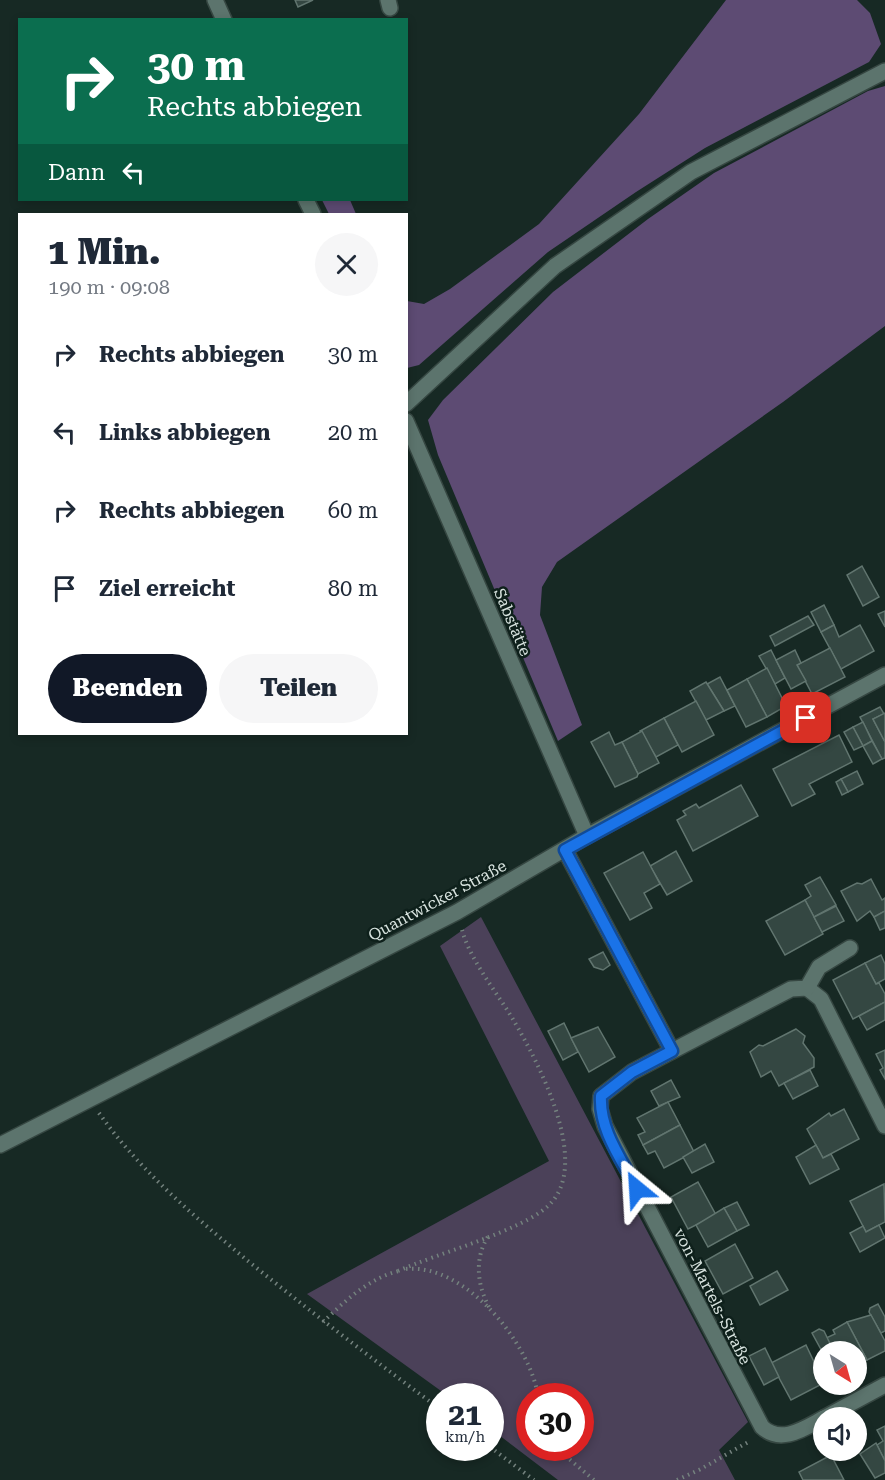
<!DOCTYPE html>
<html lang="de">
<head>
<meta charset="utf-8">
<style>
	:root { --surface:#fff; --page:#f6f6f7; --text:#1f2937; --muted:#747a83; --accent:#111827 }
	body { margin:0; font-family:"Roboto Serif",serif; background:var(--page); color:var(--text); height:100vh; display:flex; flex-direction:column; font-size:22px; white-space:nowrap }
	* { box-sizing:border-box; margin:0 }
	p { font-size:20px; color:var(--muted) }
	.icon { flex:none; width:33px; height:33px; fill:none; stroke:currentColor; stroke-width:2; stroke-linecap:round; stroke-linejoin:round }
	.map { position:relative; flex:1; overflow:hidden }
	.panel { position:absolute; left:18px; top:213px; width:390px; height:522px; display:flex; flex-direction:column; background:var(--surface); border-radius:0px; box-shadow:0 3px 9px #0003 }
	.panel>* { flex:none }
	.top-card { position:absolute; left:18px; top:18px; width:390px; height:183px; border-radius:0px; box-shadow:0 3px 9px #0003; background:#0b6e4f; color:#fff; overflow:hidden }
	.needle { width:39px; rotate:143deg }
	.controls { position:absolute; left:813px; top:1341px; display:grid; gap:12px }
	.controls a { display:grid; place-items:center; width:54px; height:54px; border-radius:50%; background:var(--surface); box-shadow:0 3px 9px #0003; font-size:30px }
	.speed { position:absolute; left:426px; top:1383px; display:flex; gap:12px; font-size:30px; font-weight:700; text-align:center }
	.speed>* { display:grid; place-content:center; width:78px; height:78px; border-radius:50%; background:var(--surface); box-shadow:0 3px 9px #0003; line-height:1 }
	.speed small { font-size:15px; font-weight:400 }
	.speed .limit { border:9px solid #d22; background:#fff; color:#111 }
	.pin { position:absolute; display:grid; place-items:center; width:51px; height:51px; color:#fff; margin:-26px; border-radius:12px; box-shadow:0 3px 9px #0006 }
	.me { position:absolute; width:66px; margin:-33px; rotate:333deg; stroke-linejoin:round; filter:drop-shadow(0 0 4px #0008) }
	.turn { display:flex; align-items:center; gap:21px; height:126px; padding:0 30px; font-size:27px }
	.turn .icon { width:78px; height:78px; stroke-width:2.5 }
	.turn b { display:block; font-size:42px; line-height:51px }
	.then { display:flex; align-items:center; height:57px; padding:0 30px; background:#0003; gap:12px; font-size:22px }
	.round { display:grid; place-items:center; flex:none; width:63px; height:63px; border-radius:32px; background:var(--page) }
	.head { display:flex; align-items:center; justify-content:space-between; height:102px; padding:0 30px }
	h1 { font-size:36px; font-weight:800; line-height:45px }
	.button { display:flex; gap:12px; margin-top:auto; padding:12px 30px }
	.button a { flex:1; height:69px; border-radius:36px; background:var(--accent); color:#fff; font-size:24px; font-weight:800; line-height:69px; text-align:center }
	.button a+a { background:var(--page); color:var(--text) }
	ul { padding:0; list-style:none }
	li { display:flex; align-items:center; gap:18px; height:78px; padding:0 30px }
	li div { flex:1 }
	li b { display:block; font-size:22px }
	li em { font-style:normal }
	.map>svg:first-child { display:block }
	.green { fill:#4b4159; fill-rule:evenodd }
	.forest { fill:#5d4b73 }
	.building { fill:#344742; stroke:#61756f; stroke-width:1.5 }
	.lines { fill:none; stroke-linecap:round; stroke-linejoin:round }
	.minor-casing { stroke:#364742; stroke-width:18 }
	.path { stroke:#74827e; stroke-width:4; stroke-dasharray:1.5 4.5; stroke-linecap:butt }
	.minor { stroke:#5c746d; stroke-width:15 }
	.route-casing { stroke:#114b97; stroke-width:15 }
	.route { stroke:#1a73e8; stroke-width:10 }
	.labels { text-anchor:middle; stroke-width:5; stroke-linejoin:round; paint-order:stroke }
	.street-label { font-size:16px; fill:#d8e3df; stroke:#0e201b }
</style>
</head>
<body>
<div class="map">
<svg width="885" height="1480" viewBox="0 0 885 1480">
	<rect width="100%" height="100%" fill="#172924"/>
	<path class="green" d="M481 917 748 1422 719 1450 735 1480H558L491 1429 490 1396H448L307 1294 549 1161 440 946ZM530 1396H580V1448H530Z"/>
	<g class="forest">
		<path d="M726 0H857L870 13 881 44 869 62 705 148 636 192 548 252 419 365 407 368V301L424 304 450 289 539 224 639 114Z"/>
		<path d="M885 86V326L783 402 557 562 542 587 540 615 582 725 558 741 438 455 428 420 443 400 553 292 648 219 714 173 868 91Z"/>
		<path d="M322 200H350L356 214H329Z"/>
	</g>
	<g class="building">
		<path d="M295 0H313L298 7Z"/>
		<path d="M862 566 879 597 863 606 847 575Z"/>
		<path d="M824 605 834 625 821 632 811 612Z"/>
		<path d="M885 611V627L878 614Z"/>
		<path d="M808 616 814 625 775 646 770 636Z"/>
		<path d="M834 625 839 637 860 625 874 651 841 669 821 632Z"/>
		<path d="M830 648 845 677 812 694 797 665Z"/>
		<path d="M771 650 785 678 775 684 759 656Z"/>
		<path d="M795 650 801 663 797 665 806 681 791 689 776 660Z"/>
		<path d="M767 668 786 706 767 717 747 679Z"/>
		<path d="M720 677 735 706 724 711 707 684Z"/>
		<path d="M747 679 767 717 746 727 727 690Z"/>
		<path d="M706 682 724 711 706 720 690 691Z"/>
		<path d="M696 701 714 735 682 752 664 718Z"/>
		<path d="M880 707 884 714 873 719 885 742V758L882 759 860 717Z"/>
		<path d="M885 713V742L873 719Z"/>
		<path d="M664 718 678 745 656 757 640 731Z"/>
		<path d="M863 722 872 741 863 746 853 727Z"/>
		<path d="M853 727 863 746 854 750 844 732Z"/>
		<path d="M642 731 659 763 638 774 622 742Z"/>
		<path d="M609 732 615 745 622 742 638 774 637 777 615 787 591 742Z"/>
		<path d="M839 735 852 762 809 784 815 794 792 806 773 769Z"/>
		<path d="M872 741 882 759 873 764 863 746Z"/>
		<path d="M857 771 863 784 848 792 841 779Z"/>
		<path d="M841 779 848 792 842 795 836 782Z"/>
		<path d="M741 785 758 816 693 851 677 820 686 815 683 811 696 804 699 808Z"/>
		<path d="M676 851 692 881 667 895 650 866Z"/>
		<path d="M643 852 660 884 644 893 652 908 630 920 604 873Z"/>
		<path d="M820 877 836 905 814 917 805 900 811 896 805 885Z"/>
		<path d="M871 879 882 900 885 898V911L874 917 870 911 857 921 841 891 857 883 862 884Z"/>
		<path d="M805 900 823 934 785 955 766 921Z"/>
		<path d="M836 906 844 921 822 932 814 917Z"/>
		<path d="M885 911V928L880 930 874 917Z"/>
		<path d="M603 952 610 965 603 970 594 967 589 959Z"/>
		<path d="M881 955 885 964V979L876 984 865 963Z"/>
		<path d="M865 963 876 984 879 983 885 994V1002L853 1019 833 980Z"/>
		<path d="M885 1002V1020L867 1030 859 1016Z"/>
		<path d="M564 1023 578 1052 563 1060 548 1031Z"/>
		<path d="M598 1027 615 1057 589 1072 571 1038Z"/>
		<path d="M796 1029 805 1036 803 1043 814 1058V1067L779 1086 771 1071 761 1077 750 1052 759 1045 763 1046Z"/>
		<path d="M885 1050V1079L880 1070 883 1068 876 1054Z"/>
		<path d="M810 1070 818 1086 793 1099 784 1083Z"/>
		<path d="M671 1080 680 1097 659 1106 651 1091Z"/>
		<path d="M668 1102 680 1125 643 1145 638 1135 645 1132 637 1118Z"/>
		<path d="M844 1109 859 1139 823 1158 807 1129 829 1113 831 1116Z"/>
		<path d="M680 1125 694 1152 664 1168 655 1151 648 1154 643 1145Z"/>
		<path d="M705 1144 714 1162 692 1173 683 1157Z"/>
		<path d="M816 1145 823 1158 831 1154 839 1169 810 1184 796 1157Z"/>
		<path d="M698 1182 716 1215 688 1229 671 1197Z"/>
		<path d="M884 1184 885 1222 866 1232 850 1201Z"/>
		<path d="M737 1202 749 1225 737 1231 724 1208Z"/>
		<path d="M724 1208 737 1231 708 1247 696 1225Z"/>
		<path d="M879 1225 885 1238 860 1252 850 1233 863 1226 866 1232Z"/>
		<path d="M735 1244 753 1278 723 1294 705 1261Z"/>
		<path d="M777 1271 788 1290 760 1305 750 1286Z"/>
		<path d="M878 1304 885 1317V1331L881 1333 869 1312 870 1308Z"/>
		<path d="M871 1315 885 1341V1351L867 1360 847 1322Z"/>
		<path d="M847 1322 867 1360 856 1366V1352H834L826 1338 835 1334 833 1330Z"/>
		<path d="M819 1329 824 1331 834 1352H824V1355L812 1333Z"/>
		<path d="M806 1345 824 1383 791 1400 771 1363Z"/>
		<path d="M765 1348 779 1377 764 1385 749 1356Z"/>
		<path d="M885 1426V1461L877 1445 883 1441 877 1430Z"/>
		<path d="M876 1443 885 1461V1473L875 1478 860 1454Z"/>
		<path d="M831 1455 844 1480H803L799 1472Z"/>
	</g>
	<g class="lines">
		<defs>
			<g id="minor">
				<path d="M215 0 224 20"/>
				<path d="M388 0 390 8"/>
				<path d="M306 200 313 214"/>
				<path d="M406 404 555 266 691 172 885 71"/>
				<path d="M406 421 587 836"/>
				<path d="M565 850 672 1051"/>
				<path d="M807 988 821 999 885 1126"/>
				<path d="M0 1145 457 912 587 836 885 675"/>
				<path d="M824 1418C805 1428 781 1445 762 1427L605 1126 600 1109 601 1096 632 1072 791 989 807 988 819 967 850 948"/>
				<path d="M824 1418 885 1385"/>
			</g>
		</defs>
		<use href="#minor" class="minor-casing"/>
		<g class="path">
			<path d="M99 1113C140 1171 194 1216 248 1261 311 1312 375 1361 440 1409"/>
			<path d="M406 1269C465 1263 530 1343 538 1396"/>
			<path d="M398 1271C436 1254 521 1231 548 1206 593 1165 538 1062 514 1021 497 992 471 962 462 930"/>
			<path d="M489 1307C477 1285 474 1257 489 1235"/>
			<path d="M323 1322C345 1301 369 1278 399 1271"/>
			<path d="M490 1447 534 1480"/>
			<path d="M556 1448 594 1480"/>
			<path d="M677 1480 699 1470 750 1441"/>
		</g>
		<use href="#minor" class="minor"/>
	</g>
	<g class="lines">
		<defs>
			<path id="route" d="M637 1189C622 1160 599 1130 601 1096L632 1072 672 1051 565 850 806 718"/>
		</defs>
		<use href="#route" class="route-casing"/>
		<use href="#route" class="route"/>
	</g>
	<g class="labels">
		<g class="street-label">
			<text transform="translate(513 622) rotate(67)" y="6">Sabstätte</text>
			<text transform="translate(437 900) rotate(-28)" y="6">Quantwicker Straße</text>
			<text transform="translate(713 1296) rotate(63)" y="6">von-Martels-Straße</text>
		</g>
	</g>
</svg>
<div class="controls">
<a><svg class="needle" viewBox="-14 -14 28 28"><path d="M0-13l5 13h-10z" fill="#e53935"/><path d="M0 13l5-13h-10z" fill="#747a83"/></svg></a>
<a><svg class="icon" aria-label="sound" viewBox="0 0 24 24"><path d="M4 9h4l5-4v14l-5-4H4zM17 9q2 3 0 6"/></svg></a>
</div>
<div class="speed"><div>21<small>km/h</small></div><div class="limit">30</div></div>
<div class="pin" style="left:806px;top:718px;background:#d93025"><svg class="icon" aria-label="arrive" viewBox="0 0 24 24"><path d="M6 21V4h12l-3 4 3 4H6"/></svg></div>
<svg class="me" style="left:637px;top:1189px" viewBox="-20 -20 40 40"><path d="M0-17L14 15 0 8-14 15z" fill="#1a73e8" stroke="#fff" stroke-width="4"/></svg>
<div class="top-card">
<div class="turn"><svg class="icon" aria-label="right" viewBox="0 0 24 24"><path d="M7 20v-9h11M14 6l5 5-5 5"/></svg><div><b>30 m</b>Rechts abbiegen</div></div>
<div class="then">Dann<svg class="icon" aria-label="left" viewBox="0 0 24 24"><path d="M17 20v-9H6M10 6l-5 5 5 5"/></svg></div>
</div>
<section class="panel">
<div class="head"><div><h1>1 Min.</h1><p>190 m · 09:08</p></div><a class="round"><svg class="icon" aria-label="close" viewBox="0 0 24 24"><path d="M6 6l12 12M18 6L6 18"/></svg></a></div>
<ul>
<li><svg class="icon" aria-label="right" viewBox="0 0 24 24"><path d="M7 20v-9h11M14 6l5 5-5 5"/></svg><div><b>Rechts abbiegen</b></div><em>30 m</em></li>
<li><svg class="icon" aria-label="left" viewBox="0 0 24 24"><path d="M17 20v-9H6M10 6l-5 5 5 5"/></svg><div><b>Links abbiegen</b></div><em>20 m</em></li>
<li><svg class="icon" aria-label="right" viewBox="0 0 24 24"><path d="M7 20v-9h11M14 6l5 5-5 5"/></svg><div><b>Rechts abbiegen</b></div><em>60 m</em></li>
<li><svg class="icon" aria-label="arrive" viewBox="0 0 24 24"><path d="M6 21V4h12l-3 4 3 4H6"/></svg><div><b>Ziel erreicht</b></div><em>80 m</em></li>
</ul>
<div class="button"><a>Beenden</a><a>Teilen</a></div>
</section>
</div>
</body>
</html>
